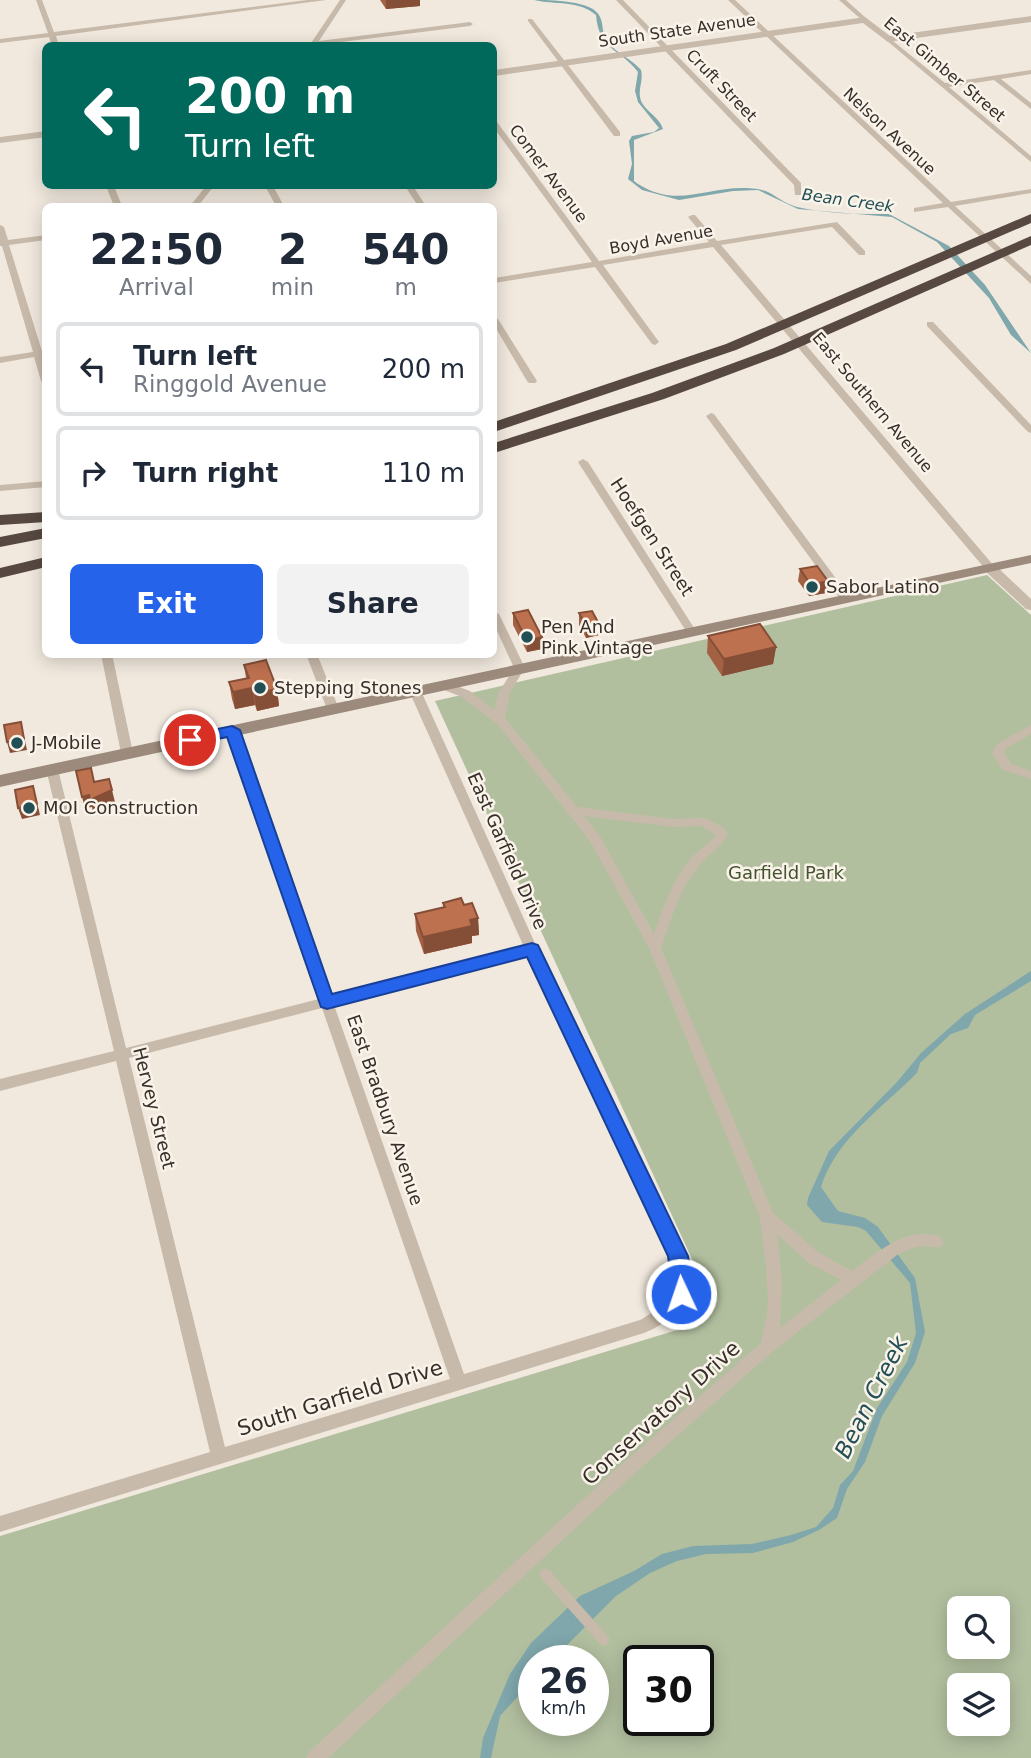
<!DOCTYPE html>
<html lang="en">
<head>
<meta charset="utf-8">
<style>
	:root { --surface:#fff; --page:#f2f2f3; --text:#1f2937; --muted:#747a83; --line:#e0e1e3; --accent:#2563eb }
	body { margin:0; font-family:"DejaVu Sans",sans-serif; background:var(--page); color:var(--text); height:100vh; display:flex; flex-direction:column; font-size:26px; white-space:nowrap }
	* { box-sizing:border-box; margin:0 }
	p { font-size:23px; color:var(--muted) }
	.icon { flex:none; width:38px; height:38px; fill:none; stroke:currentColor; stroke-width:2; stroke-linecap:round; stroke-linejoin:round }
	.map { position:relative; flex:1; overflow:hidden }
	.panel { position:absolute; left:42px; top:203px; width:455px; height:455px; display:flex; flex-direction:column; background:var(--surface); border-radius:10px; box-shadow:0 4px 18px #0003 }
	.panel>* { flex:none }
	.hud { position:absolute; left:42px; top:42px; width:455px; height:147px; border-radius:10px; box-shadow:0 4px 18px #0003; background:#00695c; color:#fff; overflow:hidden }
	.tools { position:absolute; left:947px; top:1596px; display:grid; gap:14px }
	.tools a { display:grid; place-items:center; width:63px; height:63px; border-radius:10px; background:var(--surface); box-shadow:0 4px 18px #0003; font-size:35px }
	.speed { position:absolute; left:518px; top:1645px; display:flex; gap:14px; font-size:35px; font-weight:700; text-align:center }
	.speed>* { display:grid; place-content:center; width:91px; height:91px; border-radius:50%; background:var(--surface); box-shadow:0 4px 18px #0003; line-height:1 }
	.speed small { font-size:18px; font-weight:400 }
	.speed .limit { border:4px solid #111; border-radius:10px; background:#fff; color:#111 }
	.pin { position:absolute; display:grid; place-items:center; width:60px; height:60px; color:#fff; margin:-30px; border:4px solid #fff; border-radius:50%; box-shadow:0 2px 7px #0007 }
	.me { position:absolute; width:77px; margin:-38px; rotate:357deg; stroke-linejoin:round; filter:drop-shadow(0 0 5px #0008) }
	.turn { display:flex; align-items:center; gap:24px; height:147px; padding:0 28px; font-size:32px }
	.turn .icon { width:91px; height:91px; stroke-width:2.5 }
	.turn b { display:block; font-size:49px; line-height:60px }
	.eta { display:flex; justify-content:space-evenly; align-items:center; height:119px; text-align:center }
	.eta b { font-size:42px; font-weight:700; line-height:49px }
	.primary-button { display:flex; gap:14px; margin-top:auto; padding:14px 28px }
	.primary-button a { flex:1; height:80px; border-radius:10px; background:var(--accent); color:#fff; font-size:28px; font-weight:700; line-height:80px; text-align:center }
	.primary-button a+a { background:var(--page); color:var(--text) }
	ul { padding:0; list-style:none }
	li { display:flex; align-items:center; gap:21px; height:94px; margin:0 14px 10px; padding:0 14px; border:4px solid var(--line); border-radius:10px }
	li div { flex:1 }
	li b { display:block; font-size:26px }
	li em { font-style:normal }
	.map>svg:first-child { display:block }
	.green { fill:#b2bf9f; fill-rule:evenodd }
	.water { fill:#7fa7ac }
	.lines { fill:none; stroke-linecap:round; stroke-linejoin:round }
	.pedestrian { stroke:#c8baaa; stroke-width:11 }
	.minor { fill:#c8baaa; fill-rule:evenodd }
	.tertiary { fill:#c8baaa; fill-rule:evenodd }
	.secondary { fill:#9c8a7c; fill-rule:evenodd }
	.motorway { fill:#574941; fill-rule:evenodd }
	.wall { fill:#a36144 }
	.shaded-wall { fill:#854f37 }
	.building { fill:#be714f; stroke:#854f37; stroke-width:2 }
	.route { fill:#2563eb; stroke:#184099; stroke-width:2 }
	.poi-dot { fill:#214f55; stroke:#f9f3ea; stroke-width:2.5 }
	.labels { text-anchor:middle; stroke-width:5; stroke-linejoin:round; paint-order:stroke }
	.far-street-label { font-size:16px; fill:#362e29; stroke:#f9f3ea }
	.far-water-label { font-size:16px; font-style:italic; fill:#214f55; stroke:#f9f3ea }
	.street-label { font-size:18px; fill:#362e29; stroke:#f9f3ea }
	.poi-label { font-size:18px; fill:#362e29; stroke:#f9f3ea; text-anchor:start }
	.park-label { font-size:18px; fill:#43532f; stroke:#f9f3ea }
	.near-street-label { font-size:21px; fill:#362e29; stroke:#f9f3ea }
	.near-water-label { font-size:23px; font-style:italic; fill:#214f55; stroke:#f9f3ea }
</style>
</head>
<body>
<div class="map">
<svg width="1031" height="1758" viewBox="0 0 1031 1758">
	<rect width="100%" height="100%" fill="#f1e9de"/>
	<path class="green" d="M987 575 1031 615V1758H0V1536L677 1330 698 1301V1272L435 701ZM959 1608H998V1647H959ZM534 1661H593V1720H534ZM639 1661H698V1720H639ZM959 1685H998V1724H959Z"/>
	<g class="water">
		<path d="M534 0C549 0 594 0 600 17 604 25 601 33 608 42 617 54 632 59 641 70 644 82 636 91 642 103 648 113 659 117 663 129L634 140V181L638 184C677 208 702 188 743 188 775 188 773 200 797 207 826 214 860 214 889 214L949 246 985 285 1031 353 1011 335 989 298 937 242 892 217 798 209 758 190 733 191 679 200 642 190 628 179 632 164 629 141 632 136 654 132 659 128 638 102 635 91 638 72C620 48 599 51 596 15 579 0 555 5 534 0Z"/>
		<path d="M1031 971V981L975 1015 968 1028 951 1034 920 1063 917 1073C882 1108 836 1139 821 1187L838 1211 865 1218 878 1227 915 1278 925 1332 915 1363 882 1416 865 1462 847 1489 837 1518 819 1530 793 1542 753 1553 706 1554 677 1561 650 1573 616 1596 551 1661H534V1679L500 1716 491 1758H480L483 1738 510 1674 531 1643 580 1596 634 1571 662 1554 693 1546 752 1544 791 1535 816 1527 833 1508 840 1485 853 1471 877 1408 907 1362 916 1333 910 1283 866 1231 858 1227 822 1222 807 1205 808 1198 829 1151 897 1082 921 1053 965 1014Z"/>
	</g>
	<g class="lines">
		<path class="pedestrian" d="M545 1574 604 1640"/>
		<g class="minor">
			<path d="M36 0H42L54 32 307 0H326L56 36 59 46H52L49 37 0 43V39L48 33Z"/>
			<path d="M340 0H346L319 41 470 22 473 24 470 26 309 46Z"/>
			<path d="M616 0H623L801 183V195H795L794 185Z"/>
			<path d="M728 0H735L951 202 1031 189V193L955 206 1031 276V284L948 207 914 212V208L943 203Z"/>
			<path d="M839 0H846L867 19V21H863Z"/>
			<path d="M528 19H532L620 132V136H614L528 21Z"/>
			<path d="M888 37 945 83 1031 70V74L1001 79 1031 103V109L994 80 949 87 1031 156V162L886 40V38Z"/>
			<path d="M494 122H497L599 261 709 242 688 217 692 215H695L717 241 837 222 865 251V255H859L832 227 721 245 994 566V570H986L713 247 603 265 659 342 655 345 652 344 595 267 494 283V278L592 262 494 128Z"/>
			<path d="M106 186H114L122 206H114Z"/>
			<path d="M206 186H214L198 206H190Z"/>
			<path d="M265 186H273L284 206H276Z"/>
			<path d="M405 186H413L426 206H418Z"/>
			<path d="M0 225 4 227 8 240 46 235V240L9 245 46 364V384L41 381 34 357 0 363V357L33 352 2 246H0Z"/>
			<path d="M494 316 498 319 537 381 535 383H529L527 381 494 325Z"/>
			<path d="M927 322H933L1031 425V433L1028 432 927 326Z"/>
			<path d="M711 413 714 414 849 596V600H841L706 416Z"/>
			<path d="M583 459 588 462 696 631 695 633 691 634 686 631 578 462Z"/>
			<path d="M46 481V487L0 491V485Z"/>
			<path d="M494 611 499 614 525 668 510 692 505 718 577 807 674 819 704 818 723 827 728 835C720 848 707 855 698 867 679 890 671 920 661 948L773 1213 819 1253 852 1271C878 1252 907 1225 941 1237L943 1242 941 1247C934 1248 929 1246 922 1246 913 1247 905 1251 897 1255L772 1352 625 1482 328 1758H306L309 1752 613 1472 761 1343 767 1315 768 1299 766 1266 760 1217 649 948 590 841 498 725 462 697 439 688 438 685 443 681 470 691 494 710 499 692 514 668 494 624ZM584 816 674 827 702 826 716 835C709 844 699 850 691 858 673 879 663 908 654 934L599 835ZM777 1234 809 1263 841 1280 780 1328 782 1282Z"/>
			<path d="M101 654H112L133 753 127 757 121 753Z"/>
			<path d="M306 654H317L339 709 337 712H329L327 709Z"/>
			<path d="M415 687 421 691 538 950 685 1256C694 1293 680 1319 644 1333L0 1532V1516L210 1452 116 1061 0 1091V1079L114 1051 46 769 52 765 58 769 126 1048 319 999 226 730 232 726 238 730 331 996 524 947 409 691ZM528 956 671 1256C678 1289 670 1304 640 1320L464 1374 334 1005ZM322 1008 450 1379 225 1447 129 1058Z"/>
			<path d="M1031 725V734L1005 749 1004 753 1011 764 1031 771V779L1003 770 992 753 997 744Z"/>
		</g>
		<g class="tertiary">
			<path d="M1031 16V22L888 42 863 23 494 76V70L865 17 890 36Z"/>
			<path d="M46 131V137L0 143V137Z"/>
			<path d="M990 564 995 565 1031 599V610L1026 609 985 571 983 568Z"/>
		</g>
		<path class="secondary" d="M1031 555V563L0 787V775Z"/>
		<g class="motorway">
			<path d="M1031 214V223L736 350 494 432V422L726 344Z"/>
			<path d="M1031 236V245L784 354 664 399 494 453V443L652 393 774 348Z"/>
			<path d="M46 512V522L0 525V515Z"/>
			<path d="M46 528V538L0 547V537Z"/>
			<path d="M46 557V567L0 578V568Z"/>
		</g>
	</g>
	<g class="wall">
		<path d="M380 0H420V6L386 9Z"/>
		<path d="M800 569 826 593 809 596 798 581Z"/>
		<path d="M513 613 542 637V649L527 652 513 625Z"/>
		<path d="M579 613 599 635 586 638 579 625Z"/>
		<path d="M708 636 776 647 773 664 722 676 707 653Z"/>
		<path d="M244 665 277 689 279 706 257 711 255 705 235 709 232 699 229 682 246 678Z"/>
		<path d="M443 903 464 905 478 918 479 935 472 936V943L424 954 416 931 415 914 443 907Z"/>
	</g>
	<g class="shaded-wall">
		<path d="M386 0H420V6L386 9Z"/>
		<path d="M828 581 826 593 809 596 811 585Z"/>
		<path d="M599 624V635L586 638V626Z"/>
		<path d="M542 637V649L527 652V641Z"/>
		<path d="M776 647 773 664 722 676 724 659Z"/>
		<path d="M252 688 255 705 235 709 233 692Z"/>
		<path d="M277 689 279 706 257 711 254 694Z"/>
		<path d="M21 722 27 750 10 753 7 742Z"/>
		<path d="M33 786 40 815 22 819 18 808Z"/>
		<path d="M112 790 115 802 93 812 92 807 85 808 82 797Z"/>
		<path d="M478 918 479 935 472 936V943L424 954 423 937 470 920Z"/>
	</g>
	<g class="building">
		<path d="M817 566 828 581 811 585 800 569Z"/>
		<path d="M528 610 542 637 527 641 513 613Z"/>
		<path d="M592 611 599 624 586 626 579 613Z"/>
		<path d="M760 624 776 647 724 659 708 636Z"/>
		<path d="M266 660 277 689 254 694 252 688 233 692 229 682 249 678 244 665Z"/>
		<path d="M21 722 24 739 7 742 4 725Z"/>
		<path d="M91 768 94 782 109 779 112 790 90 800 89 795 82 797 76 771Z"/>
		<path d="M33 786 37 804 18 808 15 790Z"/>
		<path d="M461 898 464 905 472 903 478 918 470 920 472 926 423 937 415 914 445 907 443 903Z"/>
	</g>
	<path class="route" d="M232 726 240 730 332 994 532 943 538 945 688 1256 692 1279 688 1300 681 1303 674 1300 668 1256 527 957 327 1009 321 1007 227 737 190 745 182 740 184 736Z"/>
	<g class="poi-dot">
		<circle cx="812" cy="587" r="7"/>
		<circle cx="527" cy="637" r="7"/>
		<circle cx="260" cy="688" r="7"/>
		<circle cx="17" cy="743" r="7"/>
		<circle cx="29" cy="808" r="7"/>
	</g>
	<g class="labels">
		<g class="far-street-label">
			<text transform="translate(677 30) rotate(-8)" y="6">South State Avenue</text>
			<text transform="translate(945 69) rotate(40)" y="6">East Gimber Street</text>
			<text transform="translate(722 85) rotate(46)" y="6">Cruft Street</text>
			<text transform="translate(890 131) rotate(43)" y="6">Nelson Avenue</text>
			<text transform="translate(549 173) rotate(53)" y="6">Comer Avenue</text>
			<text transform="translate(661 239) rotate(-10)" y="6">Boyd Avenue</text>
			<text transform="translate(873 402) rotate(50)" y="6">East Southern Avenue</text>
		</g>
		<g class="far-water-label">
			<text transform="translate(848 200) rotate(8)" y="6">Bean Creek</text>
		</g>
		<g class="street-label">
			<text transform="translate(652 537) rotate(57)" y="6">Hoefgen Street</text>
			<text transform="translate(507 851) rotate(66)" y="6">East Garfield Drive</text>
			<text transform="translate(154 1108) rotate(76)" y="6">Hervey Street</text>
			<text transform="translate(385 1110) rotate(71)" y="6">East Bradbury Avenue</text>
		</g>
		<g class="poi-label">
			<text x="826" y="593">Sabor Latino</text>
			<text x="541" y="633">Pen And<tspan x="541" dy="21">Pink Vintage</tspan></text>
			<text x="274" y="694">Stepping Stones</text>
			<text x="31" y="749">J-Mobile</text>
			<text x="43" y="814">MOI Construction</text>
		</g>
		<g class="park-label">
			<text x="786" y="879">Garfield Park</text>
		</g>
		<g class="near-street-label">
			<text transform="translate(340 1398) rotate(-17)" y="7">South Garfield Drive</text>
			<text transform="translate(661 1413) rotate(-42)" y="7">Conservatory Drive</text>
		</g>
		<g class="near-water-label">
			<text transform="translate(871 1397) rotate(-63)" y="8">Bean Creek</text>
		</g>
	</g>
</svg>
<div class="tools">
<a><svg class="icon" aria-label="search" viewBox="0 0 24 24"><circle cx="10" cy="10" r="6"/><path d="M15 15l6 6"/></svg></a>
<a><svg class="icon" aria-label="layers" viewBox="0 0 24 24"><path d="M12 4l9 5-9 5-9-5zM3 14l9 5 9-5"/></svg></a>
</div>
<div class="speed"><div>26<small>km/h</small></div><div class="limit">30</div></div>
<div class="pin" style="left:190px;top:740px;background:#d93025"><svg class="icon" aria-label="arrive" viewBox="0 0 24 24"><path d="M6 21V4h12l-3 4 3 4H6"/></svg></div>
<svg class="me" style="left:681px;top:1294px" viewBox="-20 -20 40 40"><circle r="17" fill="#2563eb" stroke="#fff" stroke-width="3"/><path d="M0-11L8 9 0 5-8 9z" fill="#fff"/></svg>
<div class="hud">
<div class="turn"><svg class="icon" aria-label="left" viewBox="0 0 24 24"><path d="M17 20v-9H6M10 6l-5 5 5 5"/></svg><div><b>200 m</b>Turn left</div></div>
</div>
<section class="panel">
<div class="eta">
<div><b>22:50</b><p>Arrival</p></div>
<div><b>2</b><p>min</p></div>
<div><b>540</b><p>m</p></div>
</div>
<ul>
<li><svg class="icon" aria-label="left" viewBox="0 0 24 24"><path d="M17 20v-9H6M10 6l-5 5 5 5"/></svg><div><b>Turn left</b><p>Ringgold Avenue</p></div><em>200 m</em></li>
<li><svg class="icon" aria-label="right" viewBox="0 0 24 24"><path d="M7 20v-9h11M14 6l5 5-5 5"/></svg><div><b>Turn right</b></div><em>110 m</em></li>
</ul>
<div class="primary-button"><a>Exit</a><a>Share</a></div>
</section>
</div>
</body>
</html>
